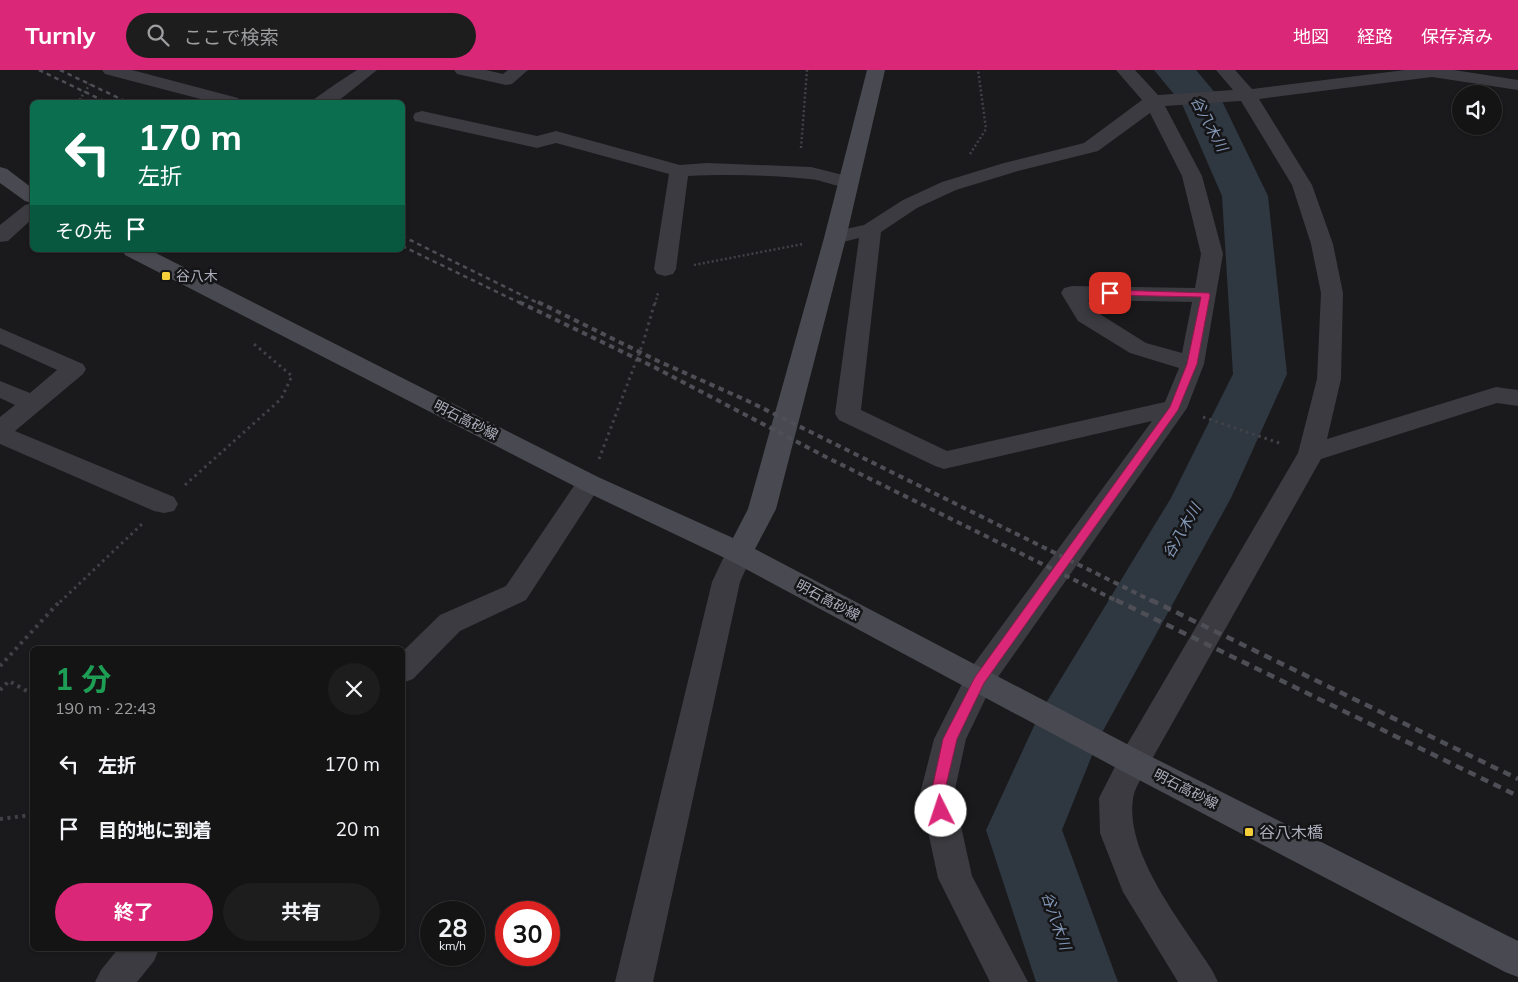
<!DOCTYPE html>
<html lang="ja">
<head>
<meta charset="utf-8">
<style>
	:root { --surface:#141415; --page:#1d1d1e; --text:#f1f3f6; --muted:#9d9ea0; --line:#333334; --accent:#db2777 }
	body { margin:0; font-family:Mulish,"Noto Sans JP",sans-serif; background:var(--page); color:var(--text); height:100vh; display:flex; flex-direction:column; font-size:19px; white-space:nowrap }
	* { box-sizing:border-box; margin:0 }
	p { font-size:16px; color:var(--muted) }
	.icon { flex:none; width:28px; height:28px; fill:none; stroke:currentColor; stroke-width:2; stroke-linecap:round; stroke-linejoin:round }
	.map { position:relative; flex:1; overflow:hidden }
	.side { position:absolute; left:30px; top:576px; width:375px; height:305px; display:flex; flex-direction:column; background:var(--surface); border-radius:8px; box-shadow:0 1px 4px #0004,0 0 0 1px var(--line) }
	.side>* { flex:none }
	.top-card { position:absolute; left:30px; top:30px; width:375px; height:152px; border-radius:8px; box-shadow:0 1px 4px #0004,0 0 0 1px var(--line); background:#0b6e4f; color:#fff; overflow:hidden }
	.buttons { position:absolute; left:1452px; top:15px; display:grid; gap:10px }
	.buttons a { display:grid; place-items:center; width:50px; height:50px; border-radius:50%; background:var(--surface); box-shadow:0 1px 4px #0004,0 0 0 1px var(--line); font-size:25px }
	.speed { position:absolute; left:420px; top:831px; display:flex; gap:10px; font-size:25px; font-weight:700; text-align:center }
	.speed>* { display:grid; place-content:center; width:65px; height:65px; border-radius:50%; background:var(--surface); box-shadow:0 1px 4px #0004,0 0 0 1px var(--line); line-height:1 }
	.speed small { font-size:12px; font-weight:400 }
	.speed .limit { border:8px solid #d22; background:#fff; color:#111 }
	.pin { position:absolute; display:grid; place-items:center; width:42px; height:42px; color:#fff; margin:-21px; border-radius:10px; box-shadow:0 2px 8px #0006 }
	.me { position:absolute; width:55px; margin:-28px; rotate:356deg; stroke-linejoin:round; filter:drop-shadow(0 0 4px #0008) }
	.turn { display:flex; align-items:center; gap:18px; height:105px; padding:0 25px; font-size:22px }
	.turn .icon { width:65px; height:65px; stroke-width:2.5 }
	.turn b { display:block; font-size:35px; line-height:42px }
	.then { display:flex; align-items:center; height:48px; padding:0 25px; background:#0003; gap:10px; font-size:19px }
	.round { display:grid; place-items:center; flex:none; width:52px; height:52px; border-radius:26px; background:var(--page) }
	.headline { display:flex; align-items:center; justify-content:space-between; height:85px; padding:0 25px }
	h1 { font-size:30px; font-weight:700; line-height:38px; color:#1e9e55 }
	.action { display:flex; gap:10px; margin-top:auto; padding:10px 25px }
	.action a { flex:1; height:58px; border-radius:30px; background:var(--accent); color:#fff; font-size:20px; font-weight:700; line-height:58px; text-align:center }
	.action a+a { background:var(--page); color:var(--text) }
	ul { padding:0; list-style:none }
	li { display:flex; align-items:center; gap:15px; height:65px; padding:0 25px }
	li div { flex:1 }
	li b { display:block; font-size:19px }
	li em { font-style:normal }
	header { display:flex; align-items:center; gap:30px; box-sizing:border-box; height:70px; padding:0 25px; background:var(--accent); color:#fff }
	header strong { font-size:24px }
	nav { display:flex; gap:28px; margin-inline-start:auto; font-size:18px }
	.search { width:350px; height:45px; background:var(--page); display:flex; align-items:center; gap:12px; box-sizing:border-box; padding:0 18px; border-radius:28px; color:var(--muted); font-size:19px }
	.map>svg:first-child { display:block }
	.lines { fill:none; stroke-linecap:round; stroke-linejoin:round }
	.river { fill:#2f3741; fill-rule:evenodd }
	.path-far2 { stroke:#414248; stroke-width:2.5; stroke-dasharray:2 2.5; stroke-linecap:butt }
	.path-far1 { stroke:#414248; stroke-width:3; stroke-dasharray:2.5 4; stroke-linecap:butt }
	.path { stroke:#414248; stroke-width:4; stroke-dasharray:3 4.5; stroke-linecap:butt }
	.street { fill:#3b3b41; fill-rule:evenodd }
	.secondary { fill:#494a51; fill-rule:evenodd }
	.rail-far2 { stroke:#4e4f56; stroke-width:2.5; stroke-dasharray:4.5 4; stroke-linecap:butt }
	.rail-far1 { stroke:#4e4f56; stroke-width:4; stroke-dasharray:5.5 4.5; stroke-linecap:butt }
	.rail { stroke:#4e4f56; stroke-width:4.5; stroke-dasharray:8 6; stroke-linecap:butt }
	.route { fill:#db2777; stroke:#8e194d }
	.poi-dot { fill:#f5cf39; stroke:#151517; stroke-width:2 }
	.labels { text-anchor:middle; stroke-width:5; stroke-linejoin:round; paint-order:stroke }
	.poi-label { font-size:14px; fill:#acafbc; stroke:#151517; text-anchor:start }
	.street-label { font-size:14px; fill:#acafbc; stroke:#151517 }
	.water-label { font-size:15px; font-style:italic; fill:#8398b7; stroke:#151517 }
	.near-poi-label { font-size:16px; fill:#acafbc; stroke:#151517; text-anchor:start }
</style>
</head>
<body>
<header>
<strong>Turnly</strong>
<div class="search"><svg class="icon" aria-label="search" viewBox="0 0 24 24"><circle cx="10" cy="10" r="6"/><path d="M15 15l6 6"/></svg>ここで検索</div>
<nav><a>地図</a><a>経路</a><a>保存済み</a></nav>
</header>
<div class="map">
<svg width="1518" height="912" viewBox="0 0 1518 912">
	<rect width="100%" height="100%" fill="#1a1a1c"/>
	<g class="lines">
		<path class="river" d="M1154 0H1196L1222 31 1268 126 1287 304 1231 428 1099 668 1062 760 1118 912H1036L986 760 1040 643 1171 428 1233 304 1222 126 1182 34Z"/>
		<g class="path-far2">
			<path d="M85 32 80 29 90 14"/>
			<path d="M801 78 807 0"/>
			<path d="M970 84 986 59 978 0"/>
			<path d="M694 195 803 174"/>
			<path d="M655 234 658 223"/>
		</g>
		<g class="path-far1">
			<path d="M1203 347 1282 374"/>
			<path d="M599 389 643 273 655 232"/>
			<path d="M185 415 281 329 292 306 254 274"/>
			<path d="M60 532 142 454"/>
		</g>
		<g class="path">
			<path d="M0 596 61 530"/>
			<path d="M0 620 9 611 32 624"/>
			<path d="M0 749 32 745"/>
		</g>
		<g class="street">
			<path d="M102 0H132L238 28 240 32H212L105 4Z"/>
			<path d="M357 0H377L342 28 333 32H311C313 29 349 5 357 0Z"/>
			<path d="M454 0H486L503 4 508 0H528L512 14 506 15 457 4Z"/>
			<path d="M1116 0H1135L1158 25 1233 20 1216 0H1235L1252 19 1405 0H1454L1518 10V20L1432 7 1259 29 1312 115 1333 174 1343 223 1341 309 1327 369 1496 317 1518 320V336L1497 333 1321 389 1147 698C1142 707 1134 719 1133 729 1125 785 1183 854 1212 900L1218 912H1178L1123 822 1100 763 1099 728 1122 683 1298 383 1317 309 1321 223 1311 174 1292 115 1241 31 1165 36 1202 106 1223 184 1204 294 1187 338 991 617 966 669 954 724 972 806 1028 912H990L938 808 920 724 934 669 968 602 1152 351 944 399 935 396 839 350 835 344 859 168 835 174 827 173 824 168 827 163 864 155 903 130 942 112 1004 93 1084 73 1142 30ZM1150 43 1182 106 1201 184 1195 218 1072 216 1064 218 1061 223 1078 251 1130 283 1179 298 1165 332 947 381 861 340 881 162 917 138 956 120 1018 101 1098 81ZM1088 230 1192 232 1182 283 1146 273 1095 241Z"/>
			<path d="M422 41 537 66 556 61 680 95 707 93 811 97 855 108 858 112 855 116C840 120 825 110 809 109 772 105 726 104 688 106L676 199 673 204 665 206 657 204 654 199 669 104 556 73 537 78 415 51 413 47 415 43Z"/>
			<path d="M32 133V149L8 171 0 172V155L25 135Z"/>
			<path d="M0 258 83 294 86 299 83 304 15 361 174 427 178 434 174 441 164 443 154 441 0 374V347L15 335 0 328V311L30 323 57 300 0 274Z"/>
			<path d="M589 404 598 407 602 413 526 530 460 561 413 609 402 613V582L440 545 506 516 580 407Z"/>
			<path d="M739 473 749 476 753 483 740 512 653 912H615L712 512 729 476Z"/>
			<path d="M118 879H159L154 891 137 912H95L101 900Z"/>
		</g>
		<g class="secondary">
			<path d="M867 0H885L846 168 776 439 755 479 1144 683 1518 871V907L1505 902 1122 701 729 490 580 419 125 185 122 180H150L598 407 733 468 748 439 824 168Z"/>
			<path d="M0 97 7 99 32 118V133L25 131 0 113Z"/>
		</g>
		<g class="rail-far2">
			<path d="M39 0 106 32"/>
			<path d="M60 0 127 32"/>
			<path d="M402 166 540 234"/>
			<path d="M402 176 522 234"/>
		</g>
		<g class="rail-far1">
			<path d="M519 232 654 297 826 387 1119 532"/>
			<path d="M538 232 658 291 748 331 1154 532"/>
		</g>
		<g class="rail">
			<path d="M1116 530 1518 726"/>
			<path d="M1151 530 1518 709"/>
		</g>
	</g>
	<path class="route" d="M1110 220 1209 223 1210 225 1197 294 1178 340 984 613 957 669 944 724 948 741 946 745 941 747 936 745 931 724 943 669 975 607 1170 337 1187 294 1201 227 1107 225 1106 223Z"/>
	<g class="poi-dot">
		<rect x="161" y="201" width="10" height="10" rx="2.5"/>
		<rect x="1244" y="757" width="10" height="10" rx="2.5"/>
	</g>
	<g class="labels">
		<g class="poi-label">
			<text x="176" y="211">谷八木</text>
		</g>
		<g class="street-label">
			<text transform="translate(466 350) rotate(27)" y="5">明石高砂線</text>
			<text transform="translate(828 530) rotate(28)" y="5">明石高砂線</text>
			<text transform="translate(1186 719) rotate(27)" y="5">明石高砂線</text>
		</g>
		<g class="water-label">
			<text transform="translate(1209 54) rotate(62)" y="5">谷八木川</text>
			<text transform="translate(1182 461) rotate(-60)" y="5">谷八木川</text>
			<text transform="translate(1056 851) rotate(71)" y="5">谷八木川</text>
		</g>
		<g class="near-poi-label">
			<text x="1259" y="768">谷八木橋</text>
		</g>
	</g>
</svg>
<div class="buttons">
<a><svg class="icon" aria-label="sound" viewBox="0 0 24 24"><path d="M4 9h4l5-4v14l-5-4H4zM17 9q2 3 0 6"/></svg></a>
</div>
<div class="speed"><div>28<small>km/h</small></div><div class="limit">30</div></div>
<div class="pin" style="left:1110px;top:223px;background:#d93025"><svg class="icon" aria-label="arrive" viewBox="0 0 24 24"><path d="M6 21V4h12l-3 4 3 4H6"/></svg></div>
<svg class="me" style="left:941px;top:741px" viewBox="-20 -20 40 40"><circle r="19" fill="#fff"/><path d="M0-13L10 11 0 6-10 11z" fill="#db2777"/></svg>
<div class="top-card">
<div class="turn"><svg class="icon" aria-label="left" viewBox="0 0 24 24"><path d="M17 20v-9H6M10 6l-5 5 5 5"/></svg><div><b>170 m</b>左折</div></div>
<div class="then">その先<svg class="icon" aria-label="arrive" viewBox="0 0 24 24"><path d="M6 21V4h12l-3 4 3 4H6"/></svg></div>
</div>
<section class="side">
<div class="headline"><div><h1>1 分</h1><p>190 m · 22:43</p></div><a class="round"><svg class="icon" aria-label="close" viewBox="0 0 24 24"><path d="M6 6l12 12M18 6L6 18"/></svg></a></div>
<ul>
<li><svg class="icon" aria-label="left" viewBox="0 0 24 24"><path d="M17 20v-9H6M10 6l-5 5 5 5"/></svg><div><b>左折</b></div><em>170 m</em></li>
<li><svg class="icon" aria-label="arrive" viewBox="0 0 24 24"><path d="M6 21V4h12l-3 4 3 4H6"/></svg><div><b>目的地に到着</b></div><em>20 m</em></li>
</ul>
<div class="action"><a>終了</a><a>共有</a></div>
</section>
</div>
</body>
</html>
